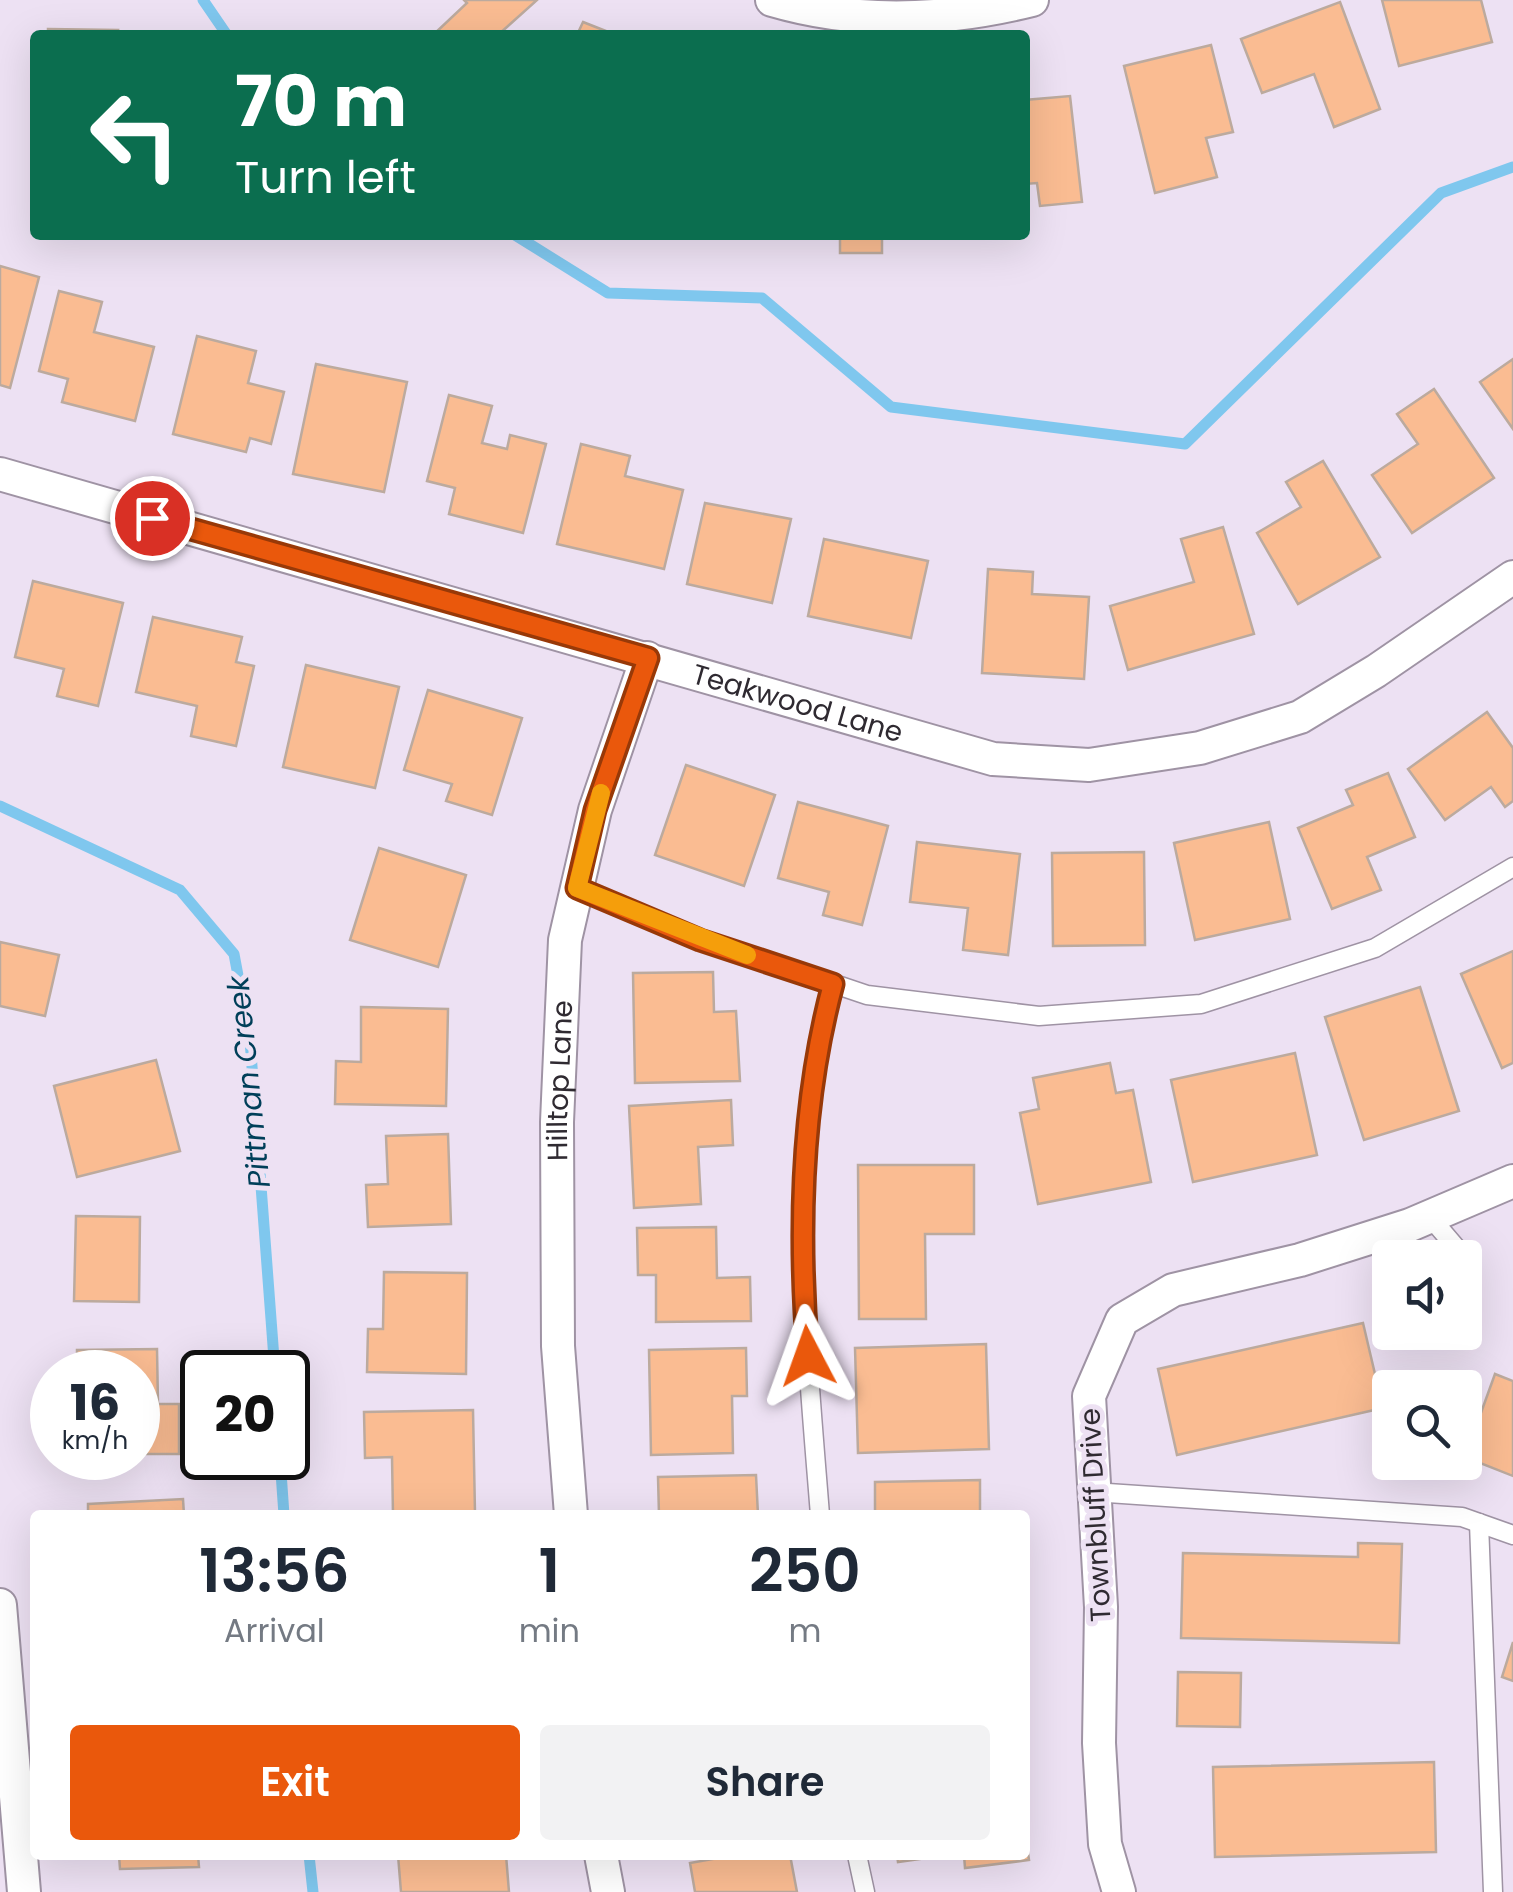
<!DOCTYPE html>
<html lang="en">
<head>
<meta charset="utf-8">
<style>
	:root { --surface:#fff; --page:#f2f2f3; --text:#1f2937; --muted:#747a83; --accent:#ea580c }
	body { margin:0; font-family:Poppins,sans-serif; background:var(--page); color:var(--text); height:100vh; display:flex; flex-direction:column; font-size:38px; white-space:nowrap }
	* { box-sizing:border-box; margin:0 }
	p { font-size:32px; color:var(--muted) }
	.icon { flex:none; width:55px; height:55px; fill:none; stroke:currentColor; stroke-width:2; stroke-linecap:round; stroke-linejoin:round }
	.map { position:relative; flex:1; overflow:hidden }
	.side { position:absolute; left:30px; top:1510px; width:1000px; height:350px; display:flex; flex-direction:column; background:var(--surface); border-radius:10px; box-shadow:0 10px 40px #0002 }
	.side>* { flex:none }
	.hud { position:absolute; left:30px; top:30px; width:1000px; height:210px; border-radius:10px; box-shadow:0 10px 40px #0002; background:#0b6e4f; color:#fff; overflow:hidden }
	.buttons { position:absolute; left:1372px; top:1240px; display:grid; gap:20px }
	.buttons a { display:grid; place-items:center; width:110px; height:110px; border-radius:10px; background:var(--surface); box-shadow:0 10px 40px #0002; font-size:50px }
	.speed { position:absolute; left:30px; top:1350px; display:flex; gap:20px; font-size:50px; font-weight:700; text-align:center }
	.speed>* { display:grid; place-content:center; width:130px; height:130px; border-radius:50%; background:var(--surface); box-shadow:0 10px 40px #0002; line-height:1 }
	.speed small { font-size:25px; font-weight:400 }
	.speed .limit { border:5px solid #111; border-radius:15px; background:#fff; color:#111 }
	.pin { position:absolute; display:grid; place-items:center; width:85px; height:85px; color:#fff; margin:-42px; border:5px solid #fff; border-radius:50%; box-shadow:0 2px 10px #0007 }
	.me { position:absolute; width:110px; margin:-55px; rotate:356deg; stroke-linejoin:round; filter:drop-shadow(0 0 8px #0008) }
	.turn { display:flex; align-items:center; gap:35px; height:210px; padding:0 40px; font-size:45px }
	.turn .icon { width:130px; height:130px; stroke-width:2.5 }
	.turn b { display:block; font-size:70px; line-height:85px }
	.eta { display:flex; justify-content:space-evenly; align-items:center; height:170px; text-align:center }
	.eta b { font-size:60px; font-weight:600; line-height:70px }
	.action { display:flex; gap:20px; margin-top:auto; padding:20px 40px }
	.action a { flex:1; height:115px; border-radius:10px; background:var(--accent); color:#fff; font-size:40px; font-weight:600; line-height:115px; text-align:center }
	.action a+a { background:var(--page); color:var(--text) }
	.map>svg:first-child { display:block }
	.lines { fill:none; stroke-linecap:round; stroke-linejoin:round }
	.stream { stroke:#7fc7ee; stroke-width:11 }
	.building { fill:#fabc92; stroke:#bcaa9e; stroke-width:2.5 }
	.lane-casing { stroke:#9f93a4; stroke-width:21 }
	.street-casing { stroke:#9f93a4; stroke-width:36 }
	.lane { stroke:#fff; stroke-width:18 }
	.street { stroke:#fff; stroke-width:32 }
	.route-casing { stroke:#983908; stroke-width:25 }
	.route { stroke:#ea580c; stroke-width:18 }
	.slow { stroke:#f59e0b; stroke-width:18 }
	.labels { text-anchor:middle; stroke-width:10; stroke-linejoin:round; paint-order:stroke }
	.street-label { font-size:28px; fill:#2f2a31; stroke:#ede1f3 }
	.water-label { font-size:30px; font-style:italic; fill:#003f59; stroke:#ede1f3 }
</style>
</head>
<body>
<div class="map">
<svg width="1513" height="1892" viewBox="0 0 1513 1892">
	<rect width="100%" height="100%" fill="#ede1f3"/>
	<g class="lines">
		<g class="stream">
			<path d="M203 0 227 35"/>
			<path d="M515 235 608 293 762 298 891 407 1185 444 1441 193 1513 167"/>
			<path d="M0 806 180 890 234 954 250 1040 275 1372"/>
			<path d="M280 1458 284 1515"/>
			<path d="M309 1855 313 1892"/>
		</g>
	</g>
	<g class="building">
		<path d="M464 0H537L498 35H433L467 3Z"/>
		<path d="M1382 0H1481L1492 42 1399 66Z"/>
		<path d="M1340 2 1380 109 1334 127 1314 74 1262 93 1241 39Z"/>
		<path d="M583 22 616 35H577Z"/>
		<path d="M48 29 118 30 117 35H48Z"/>
		<path d="M1211 45 1233 132 1206 138 1217 177 1155 193 1124 66Z"/>
		<path d="M1070 96 1082 202 1040 206 1037 183 1025 184V100Z"/>
		<rect x="840" y="235" width="42" height="18"/>
		<path d="M0 266 39 277 10 388 0 385Z"/>
		<path d="M59 291 102 302 94 332 154 347 135 421 62 402 68 379 39 371Z"/>
		<path d="M197 336 256 351 248 383 284 392 271 444 250 438 246 452 173 434Z"/>
		<path d="M1513 359V429L1480 382Z"/>
		<path d="M316 364 407 382 384 492 293 474Z"/>
		<path d="M1434 389 1494 478 1412 533 1372 475 1418 444 1397 414Z"/>
		<path d="M449 395 492 406 482 443 507 449 510 435 546 444 523 533 449 514 455 488 427 481Z"/>
		<path d="M581 444 630 456 625 476 683 490 664 569 557 544Z"/>
		<path d="M1323 461 1380 557 1298 604 1257 533 1301 507 1286 482Z"/>
		<path d="M705 503 791 519 772 603 687 584Z"/>
		<path d="M1223 527 1254 634 1128 670 1110 606 1194 582 1181 539Z"/>
		<path d="M824 539 928 561 911 638 808 616Z"/>
		<path d="M988 569 1033 572 1032 594 1089 597 1084 679 982 673Z"/>
		<path d="M33 581 123 603 98 706 57 696 64 669 15 657Z"/>
		<path d="M153 617 242 637 236 662 254 666 236 746 191 736 197 706 136 692Z"/>
		<path d="M306 665 399 687 375 788 283 767Z"/>
		<path d="M428 690 522 718 492 815 446 801 452 784 404 770Z"/>
		<path d="M1487 712 1513 748V801L1505 807 1491 787 1445 820 1408 769Z"/>
		<path d="M686 765 775 795 744 886 655 855Z"/>
		<path d="M1388 773 1415 837 1367 857 1381 890 1332 909 1298 828 1353 805 1346 790Z"/>
		<path d="M798 802 888 826 862 925 823 915 829 892 778 878Z"/>
		<path d="M1269 822 1290 919 1195 940 1174 843Z"/>
		<path d="M917 842 1020 854 1008 955 963 950 968 908 910 902Z"/>
		<path d="M379 848 466 875 438 967 350 940Z"/>
		<path d="M1144 852 1145 945 1053 946 1052 853Z"/>
		<path d="M0 942 59 955 45 1016 0 1006Z"/>
		<path d="M1513 951V1063L1502 1068 1461 974Z"/>
		<path d="M713 972 714 1012 736 1011 740 1081 635 1083 633 973Z"/>
		<path d="M1420 987 1459 1111 1364 1140 1325 1017Z"/>
		<path d="M361 1007 448 1009 446 1106 335 1104 336 1061 361 1062Z"/>
		<path d="M1295 1053 1317 1155 1193 1182 1171 1080Z"/>
		<path d="M156 1060 180 1151 77 1177 54 1086Z"/>
		<path d="M1110 1063 1116 1093 1133 1090 1151 1182 1038 1204 1020 1113 1039 1109 1033 1078Z"/>
		<path d="M731 1100 733 1145 698 1147 701 1204 634 1208 629 1106Z"/>
		<path d="M448 1134 451 1224 368 1227 366 1185 388 1184 386 1136Z"/>
		<path d="M858 1165H974V1234H925L926 1319H859Z"/>
		<path d="M76 1216 140 1217 139 1302 74 1301Z"/>
		<path d="M716 1227 717 1278 750 1277 751 1321 656 1322V1275H638L637 1228Z"/>
		<path d="M384 1272 467 1273 466 1374 367 1372 368 1329H383Z"/>
		<path d="M1363 1323 1383 1408 1177 1455 1158 1369Z"/>
		<path d="M986 1344 989 1449 858 1453 855 1348Z"/>
		<path d="M746 1348 747 1396H732L733 1453 651 1455 649 1350Z"/>
		<path d="M157 1349 158 1404H179V1454H138V1372H77V1350Z"/>
		<path d="M1495 1374 1513 1381V1476L1465 1457Z"/>
		<path d="M473 1410 475 1513 393 1515 392 1457 365 1458 364 1412Z"/>
		<path d="M756 1475 758 1515H659L658 1477Z"/>
		<path d="M980 1480V1515H875V1482Z"/>
		<path d="M183 1499 184 1515H88V1504Z"/>
		<path d="M1358 1543 1402 1544 1399 1643 1181 1638 1183 1553 1358 1557Z"/>
		<path d="M1513 1642V1681L1502 1677Z"/>
		<path d="M1178 1672 1241 1673 1240 1727 1177 1726Z"/>
		<path d="M1434 1762 1436 1852 1215 1857 1213 1767Z"/>
		<path d="M1025 1833 1029 1860 965 1868 964 1855H1025Z"/>
		<path d="M119 1855H198L199 1867 120 1869Z"/>
		<path d="M398 1855H506L509 1892H401Z"/>
		<path d="M735 1855H790L797 1892H695L690 1863Z"/>
		<path d="M897 1855H948L898 1862Z"/>
	</g>
	<g class="lines">
		<defs>
			<g id="lane">
				<path d="M577 888 701 939 867 995 1039 1016 1201 1004 1375 948 1513 867"/>
				<path d="M1430 1217 1465 1258"/>
				<path d="M1093 1492 1462 1517 1513 1535"/>
				<path d="M820 1515C806 1338 786 1157 833 983"/>
				<path d="M1479 1523 1493 1892"/>
				<path d="M857 1855 865 1892"/>
			</g>
			<g id="street">
				<path d="M772 0C857 25 947 21 1032 0"/>
				<path id="s1" d="M0 474 993 759 1089 765 1200 748 1300 717 1376 671 1513 577"/>
				<path id="s2" d="M571 1515 558 1346 557 1122 565 940 595 810 647 658"/>
				<path d="M0 1605 24 1892"/>
				<path d="M601 1855 608 1892"/>
				<path d="M1119 1892 1105 1844 1099 1743 1101 1607 1089 1396 1122 1320 1173 1290 1300 1260 1410 1225 1513 1181"/>
			</g>
		</defs>
		<use href="#lane" class="lane-casing"/>
		<use href="#street" class="street-casing"/>
		<use href="#lane" class="lane"/>
		<use href="#street" class="street"/>
	</g>
	<g class="lines">
		<defs>
			<path id="route" d="M152 518 648 658 595 810 577 888 700 940 833 984C801 1103 798 1234 808 1356"/>
		</defs>
		<use href="#route" class="route-casing"/>
		<use href="#route" class="route"/>
		<path class="slow" d="M601 793 577 888 747 955"/>
	</g>
	<g class="labels">
		<g class="street-label">
			<text dy="10" stroke="none"><textPath href="#s1" startOffset="830">Teakwood Lane</textPath></text>
			<text dy="10" stroke="none"><textPath href="#s2" startOffset="435">Hilltop Lane</textPath></text>
			<text transform="translate(1095 1515) rotate(-93)" y="10">Townbluff Drive</text>
		</g>
		<g class="water-label">
			<text transform="translate(249 1082) rotate(-96)" y="10">Pittman Creek</text>
		</g>
	</g>
</svg>
<div class="buttons">
<a><svg class="icon" aria-label="sound" viewBox="0 0 24 24"><path d="M4 9h4l5-4v14l-5-4H4zM17 9q2 3 0 6"/></svg></a>
<a><svg class="icon" aria-label="search" viewBox="0 0 24 24"><circle cx="10" cy="10" r="6"/><path d="M15 15l6 6"/></svg></a>
</div>
<div class="speed"><div>16<small>km/h</small></div><div class="limit">20</div></div>
<div class="pin" style="left:152px;top:518px;background:#d93025"><svg class="icon" aria-label="arrive" viewBox="0 0 24 24"><path d="M6 21V4h12l-3 4 3 4H6"/></svg></div>
<svg class="me" style="left:808px;top:1356px" viewBox="-20 -20 40 40"><path d="M0-17L14 15 0 8-14 15z" fill="#ea580c" stroke="#fff" stroke-width="4"/></svg>
<div class="hud">
<div class="turn"><svg class="icon" aria-label="left" viewBox="0 0 24 24"><path d="M17 20v-9H6M10 6l-5 5 5 5"/></svg><div><b>70 m</b>Turn left</div></div>
</div>
<section class="side">
<div class="eta">
<div><b>13:56</b><p>Arrival</p></div>
<div><b>1</b><p>min</p></div>
<div><b>250</b><p>m</p></div>
</div>
<div class="action"><a>Exit</a><a>Share</a></div>
</section>
</div>
</body>
</html>
